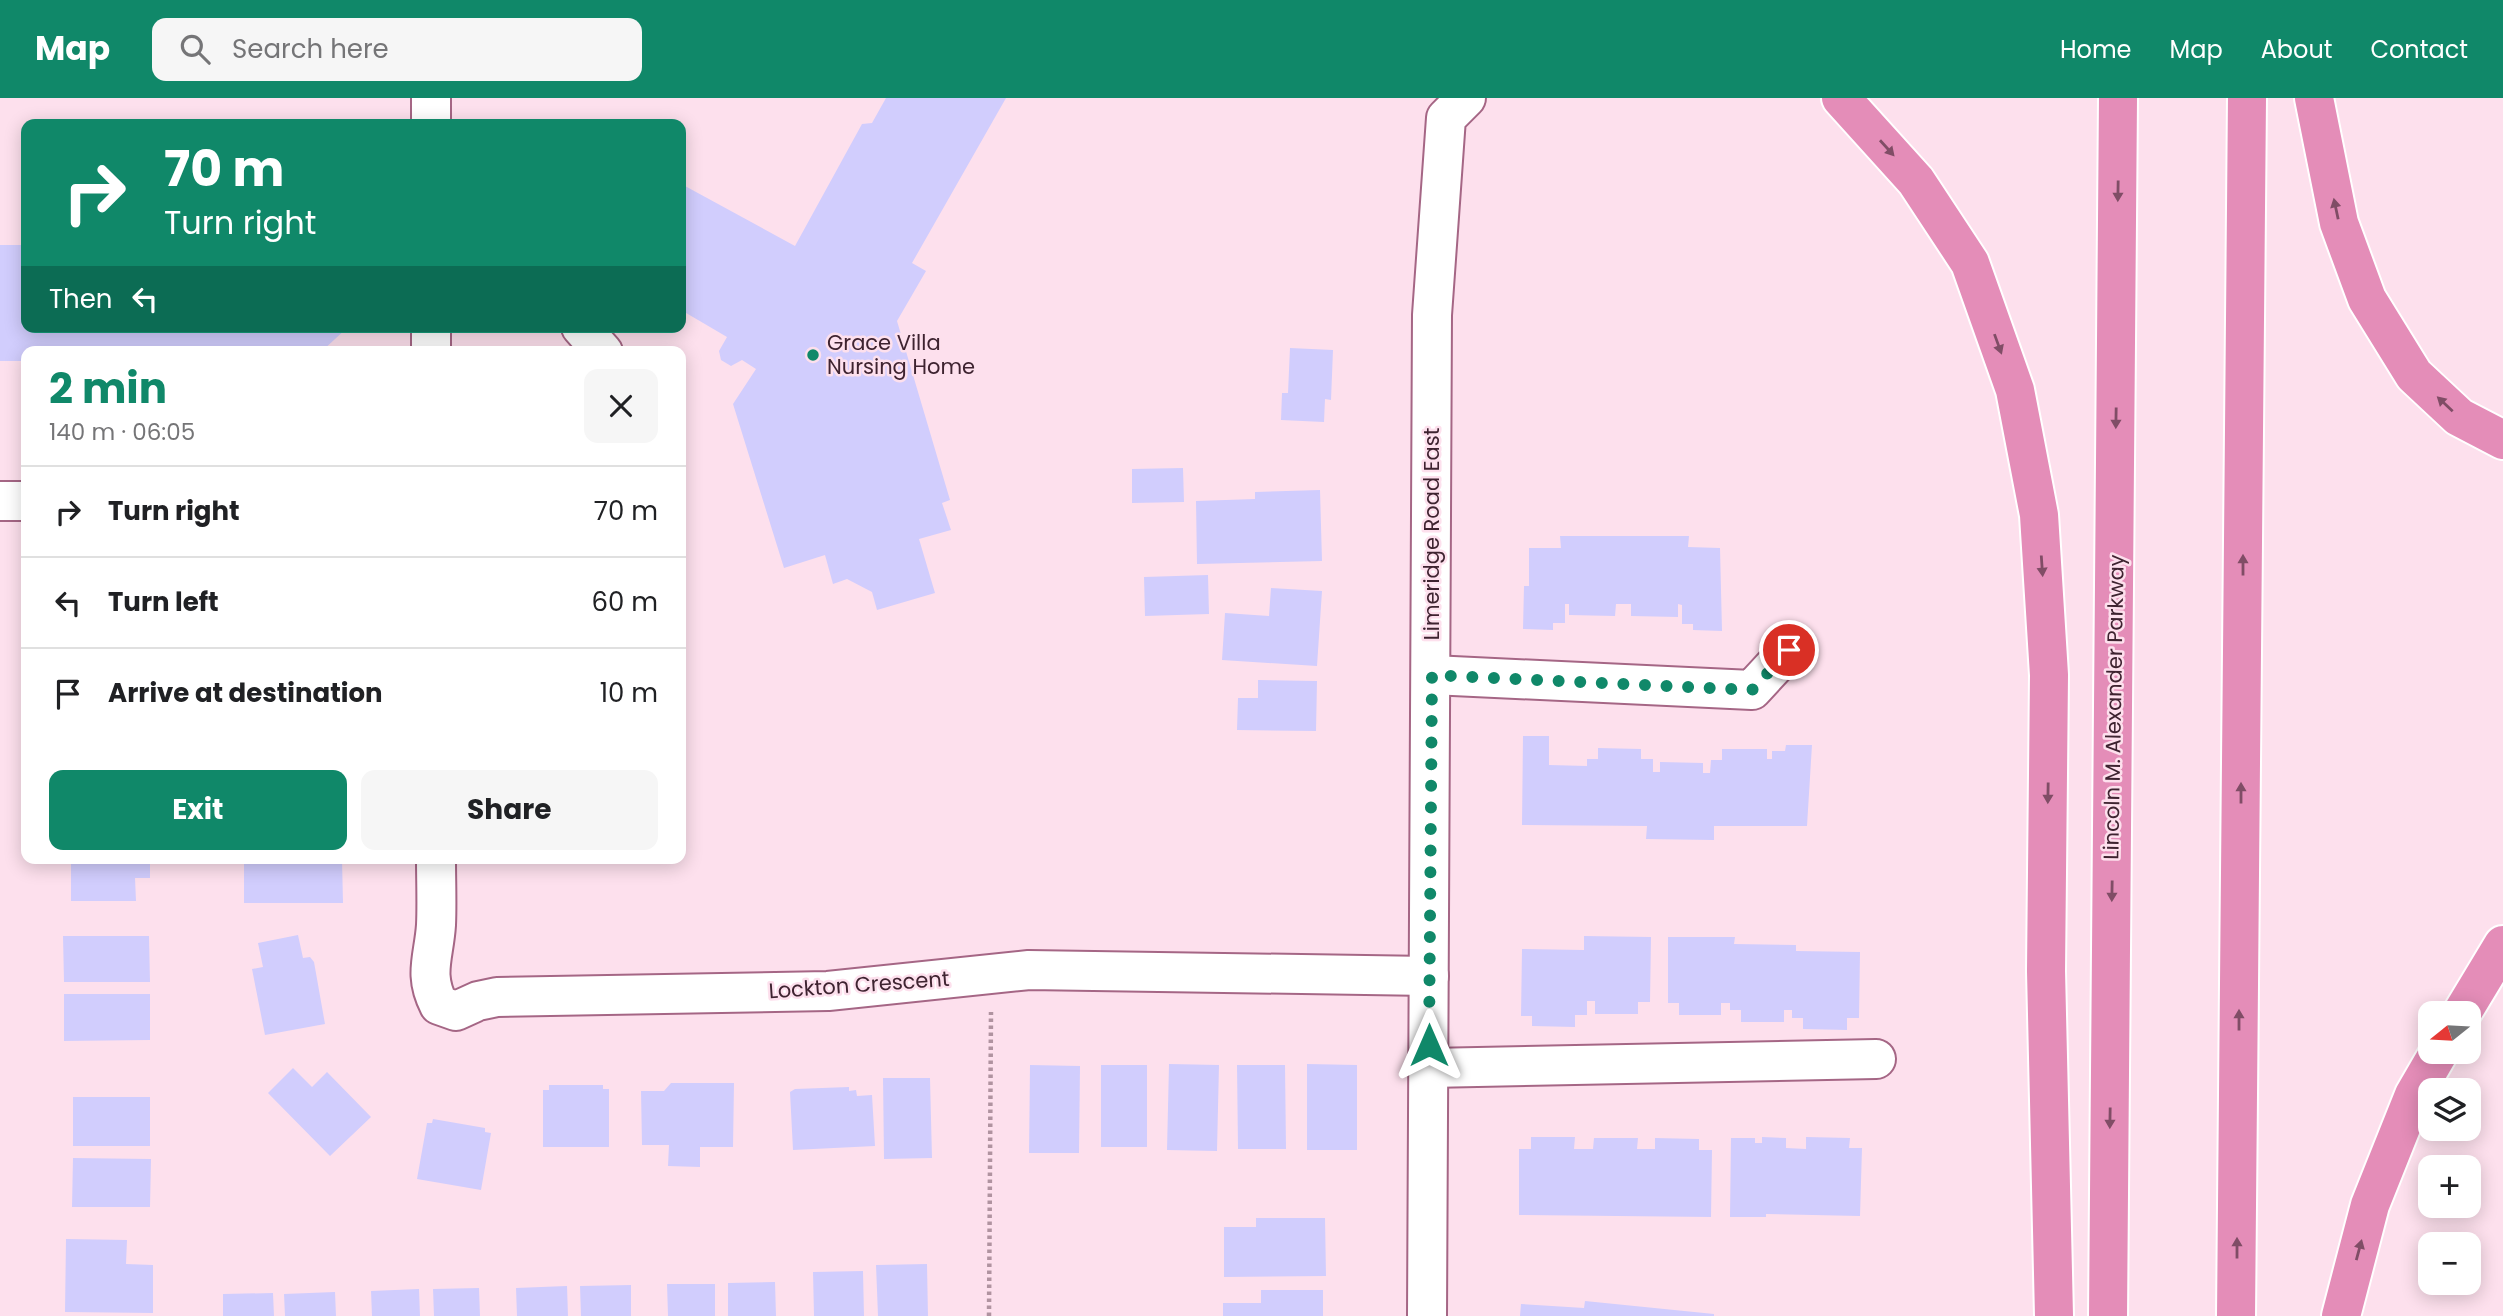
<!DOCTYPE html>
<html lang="en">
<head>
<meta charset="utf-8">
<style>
	:root { --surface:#fff; --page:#f6f6f6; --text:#202124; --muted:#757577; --line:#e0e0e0; --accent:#108869 }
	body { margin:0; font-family:Poppins,sans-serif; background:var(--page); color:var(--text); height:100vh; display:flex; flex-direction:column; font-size:26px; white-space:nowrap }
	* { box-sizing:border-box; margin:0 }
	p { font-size:23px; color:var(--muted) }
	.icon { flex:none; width:38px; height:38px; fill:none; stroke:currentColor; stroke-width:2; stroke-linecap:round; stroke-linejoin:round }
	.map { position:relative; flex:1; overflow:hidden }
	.sheet { position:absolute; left:21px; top:248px; width:665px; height:518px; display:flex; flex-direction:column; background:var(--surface); border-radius:14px; box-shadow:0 4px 18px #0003 }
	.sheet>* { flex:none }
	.top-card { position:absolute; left:21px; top:21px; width:665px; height:214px; border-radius:14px; box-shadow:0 4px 18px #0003; background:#108869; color:#fff; overflow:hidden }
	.needle { width:46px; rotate:252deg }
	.buttons { position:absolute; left:2418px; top:903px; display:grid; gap:14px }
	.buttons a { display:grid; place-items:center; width:63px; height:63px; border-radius:14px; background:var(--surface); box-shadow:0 4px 18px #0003; font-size:35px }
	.pin { position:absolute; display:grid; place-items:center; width:60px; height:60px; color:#fff; margin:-30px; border:4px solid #fff; border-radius:50%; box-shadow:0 2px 7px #0007 }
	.me { position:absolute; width:77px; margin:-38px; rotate:0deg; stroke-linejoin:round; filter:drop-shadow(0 0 5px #0008) }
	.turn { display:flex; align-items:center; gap:24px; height:147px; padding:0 28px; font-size:32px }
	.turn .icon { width:91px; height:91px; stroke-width:2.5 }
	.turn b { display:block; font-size:49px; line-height:60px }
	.then { display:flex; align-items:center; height:66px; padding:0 28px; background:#0003; gap:14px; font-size:26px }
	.round { display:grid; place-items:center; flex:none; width:74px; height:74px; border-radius:14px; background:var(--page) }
	.head { display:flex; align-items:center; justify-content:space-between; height:119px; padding:0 28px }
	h1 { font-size:42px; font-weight:700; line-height:52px; color:var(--accent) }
	.cta { display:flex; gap:14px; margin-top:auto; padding:14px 28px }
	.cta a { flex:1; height:80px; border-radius:14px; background:var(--accent); color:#fff; font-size:28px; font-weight:700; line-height:80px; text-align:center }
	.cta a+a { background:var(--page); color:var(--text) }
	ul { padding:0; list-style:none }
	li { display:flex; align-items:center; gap:21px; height:91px; padding:0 28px; border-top:2px solid var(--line) }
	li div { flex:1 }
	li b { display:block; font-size:26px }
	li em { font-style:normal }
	header { display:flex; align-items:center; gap:42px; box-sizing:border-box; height:98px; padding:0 35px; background:var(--accent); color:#fff }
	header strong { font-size:33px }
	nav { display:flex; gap:38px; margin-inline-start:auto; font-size:24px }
	.search { width:490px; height:63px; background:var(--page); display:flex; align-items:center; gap:18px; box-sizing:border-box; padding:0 24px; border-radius:14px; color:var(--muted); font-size:26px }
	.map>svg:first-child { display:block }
	.building { fill:#d1cdfd }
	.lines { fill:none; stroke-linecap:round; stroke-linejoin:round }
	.minor-casing { stroke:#a56685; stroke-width:42 }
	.highway-casing { stroke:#fff; stroke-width:42 }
	.path { stroke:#b093a0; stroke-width:4.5; stroke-dasharray:3.5 3.5; stroke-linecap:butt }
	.minor { stroke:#fff; stroke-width:38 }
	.highway { stroke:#e48db8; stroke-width:38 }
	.oneway { fill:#804d66 }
	.route { stroke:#108869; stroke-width:12; stroke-dasharray:0 21.6 }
	.poi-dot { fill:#108869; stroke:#fde0ed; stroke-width:2.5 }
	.labels { text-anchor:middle; stroke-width:5; stroke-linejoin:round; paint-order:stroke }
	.poi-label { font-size:21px; fill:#3e2330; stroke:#fde0ed; text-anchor:start }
	.street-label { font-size:21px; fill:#3e2330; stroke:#fde0ed }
</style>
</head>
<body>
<header>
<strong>Map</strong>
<div class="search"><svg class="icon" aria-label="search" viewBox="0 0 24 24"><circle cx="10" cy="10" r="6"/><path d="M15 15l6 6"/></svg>Search here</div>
<nav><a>Home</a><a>Map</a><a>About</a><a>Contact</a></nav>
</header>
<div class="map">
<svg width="2503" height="1218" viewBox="0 0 2503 1218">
	<rect width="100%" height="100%" fill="#fde0ed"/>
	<g class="building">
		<path d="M886 0H1006L912 165 926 173 897 223 950 402 942 405 951 432 919 441 935 495 877 512 872 494 847 481 833 486 825 457 784 470 733 306 756 271 742 262 731 268 721 262 719 253 727 239 681 212V89L685 88 795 148 862 26 872 25Z"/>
		<path d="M0 147H26V229H348L321 254H26V263H0Z"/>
		<path d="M1290 250 1333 252 1331 302 1325 301 1324 324 1281 322 1282 295H1288Z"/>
		<path d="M1183 370 1184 404 1132 405V371Z"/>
		<path d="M1320 392 1322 463 1197 466 1196 403 1255 401V394Z"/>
		<path d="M1560 438H1689L1688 449 1720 450 1722 533 1693 532V526H1682V507L1678 506V519L1631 518V506H1616L1615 518 1569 517V506H1565V525H1553V532L1523 531 1524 488H1529V450H1561Z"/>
		<path d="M1208 477 1209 516 1145 518 1144 479Z"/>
		<path d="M1271 490 1322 493 1317 568 1222 562 1225 515 1269 518Z"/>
		<path d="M1258 582 1317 583 1316 633 1237 632 1238 600H1258Z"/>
		<path d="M1523 638H1549V667L1587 668V661H1598V650L1641 651V661H1653V674H1660V664L1703 665V675H1710L1711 662H1722V651H1767V661H1772V653H1785L1786 647H1812L1807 728H1714V742L1646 741 1647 728 1522 727Z"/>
		<path d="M71 761H150V780H135L136 803H71Z"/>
		<path d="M244 761H342L343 805H244Z"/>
		<path d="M298 837 303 860 310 859 314 864 325 926 265 937 252 871 263 869 258 845Z"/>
		<path d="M63 838H149L150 884H64Z"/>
		<path d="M1584 838 1651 839 1650 904H1638V916H1595V903H1587V917H1575V929L1532 928V918H1521L1522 851 1584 852Z"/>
		<path d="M1668 839H1735L1734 846 1796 847V853L1860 854 1859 920H1847V932L1803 931V920H1792V912H1784V924H1741V912H1730V905H1721V917H1679V905H1668Z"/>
		<path d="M64 896H150V942L64 943Z"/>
		<path d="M1169 966 1219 967 1217 1053 1167 1052Z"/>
		<path d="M1307 966 1357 967V1052H1307Z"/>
		<path d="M1030 967 1080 968 1079 1055H1029Z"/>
		<rect x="1101" y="967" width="46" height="82"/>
		<path d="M1237 967H1285L1286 1051H1238Z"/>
		<path d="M293 970 312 989 327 974 371 1019 330 1058 268 995Z"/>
		<path d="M883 980H930L932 1060 884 1061Z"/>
		<path d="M671 985H734L733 1049H700V1069L668 1068 669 1047H642L641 993H664Z"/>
		<path d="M549 987H603V991H609V1049H543V992H549Z"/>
		<path d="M849 989V993L856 992 857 998 872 997 875 1048 793 1052 790 994 795 991Z"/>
		<rect x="73" y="999" width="77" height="49"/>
		<path d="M433 1021 485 1030V1034L491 1035 481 1092 417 1081 427 1025H432Z"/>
		<path d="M1531 1039H1575L1574 1051H1593L1594 1040H1638L1637 1051H1655V1040L1699 1041V1052H1712L1711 1119 1519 1117V1051H1531Z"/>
		<path d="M1762 1039 1786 1040V1050L1806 1051V1039L1850 1040 1849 1050H1862L1860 1118 1766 1116V1119H1730L1731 1040H1755V1045H1762Z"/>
		<path d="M73 1060 151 1061 150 1109H72Z"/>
		<path d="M1256 1120H1325L1326 1178 1224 1179V1129H1256Z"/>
		<path d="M66 1141 127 1142 126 1166 153 1167V1215L65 1214Z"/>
		<path d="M927 1166 928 1218H878L876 1167Z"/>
		<path d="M863 1173 864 1218H814L813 1174Z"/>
		<path d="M775 1184 776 1218H728V1185Z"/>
		<path d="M667 1186H715V1218H668Z"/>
		<path d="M631 1187V1218H581L580 1188Z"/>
		<path d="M567 1188 568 1218H517L516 1190Z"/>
		<path d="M479 1190 480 1218H434L433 1191Z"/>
		<path d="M419 1191 420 1218H372L371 1193Z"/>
		<path d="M1261 1192H1323V1218H1223V1205H1261Z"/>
		<path d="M335 1194 336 1218H285L284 1196Z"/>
		<path d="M273 1195 274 1218H223V1196Z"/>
		<path d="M1585 1203 1714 1216V1218H1520L1521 1206 1584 1210Z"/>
	</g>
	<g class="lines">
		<defs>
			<g id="minor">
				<path d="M431 0V26"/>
				<path d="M431 229V254"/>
				<path d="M581 229 603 254"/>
				<path d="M0 403H26"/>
				<path d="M1432 577 1752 592 1789 552"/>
				<path d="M436 761C436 783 437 805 436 827 434 859 423 876 439 907L456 913 478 903 497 899 828 893 1029 872 1429 878"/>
				<path d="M1429 970 1876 961"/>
				<path d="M1427 1218 1432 217 1446 20 1466 0"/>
			</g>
			<g id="highway">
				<path d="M1841 0 1916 83 1970 165 2015 292 2039 417 2049 577 2046 873 2054 1218"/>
				<path d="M2314 0 2339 125 2367 201 2414 277 2459 319 2503 342"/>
				<path d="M2462 915 2503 847"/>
				<path d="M2108 1218 2118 0"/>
				<path d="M2236 1218 2247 0"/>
				<path d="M2341 1218 2370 1107 2414 997 2439 954"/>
			</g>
		</defs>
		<use href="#minor" class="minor-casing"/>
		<use href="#highway" class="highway-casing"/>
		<path class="path" d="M989 1218 991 914"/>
		<use href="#minor" class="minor"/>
		<use href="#highway" class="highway"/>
	</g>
	<defs><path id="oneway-solid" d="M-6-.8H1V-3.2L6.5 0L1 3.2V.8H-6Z" transform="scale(1.75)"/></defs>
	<g class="oneway">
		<use href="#oneway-solid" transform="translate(1887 50) rotate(48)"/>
		<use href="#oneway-solid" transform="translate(2118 93) rotate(91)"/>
		<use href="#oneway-solid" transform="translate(2336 111) rotate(-102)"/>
		<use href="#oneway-solid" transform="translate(1998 246) rotate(70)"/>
		<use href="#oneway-solid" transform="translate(2445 306) rotate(-137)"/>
		<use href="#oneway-solid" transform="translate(2116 320) rotate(91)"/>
		<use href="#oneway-solid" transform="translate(2243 467) rotate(-90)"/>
		<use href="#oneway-solid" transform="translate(2042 468) rotate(86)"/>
		<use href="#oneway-solid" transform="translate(2048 695) rotate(91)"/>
		<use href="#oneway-solid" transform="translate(2241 695) rotate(-90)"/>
		<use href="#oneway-solid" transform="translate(2112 793) rotate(91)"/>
		<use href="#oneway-solid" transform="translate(2239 922) rotate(-90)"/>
		<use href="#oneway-solid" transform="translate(2110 1020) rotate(91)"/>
		<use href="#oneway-solid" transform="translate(2237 1150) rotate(-90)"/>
		<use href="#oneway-solid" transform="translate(2359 1152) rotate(-75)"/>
	</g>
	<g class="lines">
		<path class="route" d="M1429 947 1432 577 1752 592 1789 552"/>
	</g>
	<circle class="poi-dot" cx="813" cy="257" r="7"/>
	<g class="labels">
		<g class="poi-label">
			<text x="827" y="252">Grace Villa<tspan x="827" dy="24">Nursing Home</tspan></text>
		</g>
		<g class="street-label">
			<text transform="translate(1432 436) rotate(-90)" y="7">Limeridge Road East</text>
			<text transform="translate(2114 609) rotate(-89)" y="7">Lincoln M. Alexander Parkway</text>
			<text transform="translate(859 887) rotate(-4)" y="7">Lockton Crescent</text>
		</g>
	</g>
</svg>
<div class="buttons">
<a><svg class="needle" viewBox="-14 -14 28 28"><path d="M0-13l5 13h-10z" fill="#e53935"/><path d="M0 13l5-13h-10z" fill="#757577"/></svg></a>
<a><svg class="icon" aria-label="layers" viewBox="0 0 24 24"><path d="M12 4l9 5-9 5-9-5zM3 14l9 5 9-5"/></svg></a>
<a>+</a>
<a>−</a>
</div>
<div class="pin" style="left:1789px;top:552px;background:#d93025"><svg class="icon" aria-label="arrive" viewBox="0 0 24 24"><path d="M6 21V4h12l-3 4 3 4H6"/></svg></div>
<svg class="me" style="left:1429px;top:947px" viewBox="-20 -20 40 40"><path d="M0-17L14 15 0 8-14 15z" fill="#108869" stroke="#fff" stroke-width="4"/></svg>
<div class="top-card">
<div class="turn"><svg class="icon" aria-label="right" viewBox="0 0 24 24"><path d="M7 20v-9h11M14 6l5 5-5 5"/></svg><div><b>70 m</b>Turn right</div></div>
<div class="then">Then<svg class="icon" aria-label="left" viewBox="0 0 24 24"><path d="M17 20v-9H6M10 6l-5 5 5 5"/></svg></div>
</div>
<section class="sheet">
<div class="head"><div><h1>2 min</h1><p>140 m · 06:05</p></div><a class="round"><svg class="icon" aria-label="close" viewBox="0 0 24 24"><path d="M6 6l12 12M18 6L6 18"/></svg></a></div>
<ul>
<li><svg class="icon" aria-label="right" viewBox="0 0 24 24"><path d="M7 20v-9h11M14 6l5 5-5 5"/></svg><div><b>Turn right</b></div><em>70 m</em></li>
<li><svg class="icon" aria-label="left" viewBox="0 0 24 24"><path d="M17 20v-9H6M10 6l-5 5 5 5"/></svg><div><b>Turn left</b></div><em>60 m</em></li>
<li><svg class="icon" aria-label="arrive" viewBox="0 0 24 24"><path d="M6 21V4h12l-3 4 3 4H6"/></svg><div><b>Arrive at destination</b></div><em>10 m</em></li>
</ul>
<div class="cta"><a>Exit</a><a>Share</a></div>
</section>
</div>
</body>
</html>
